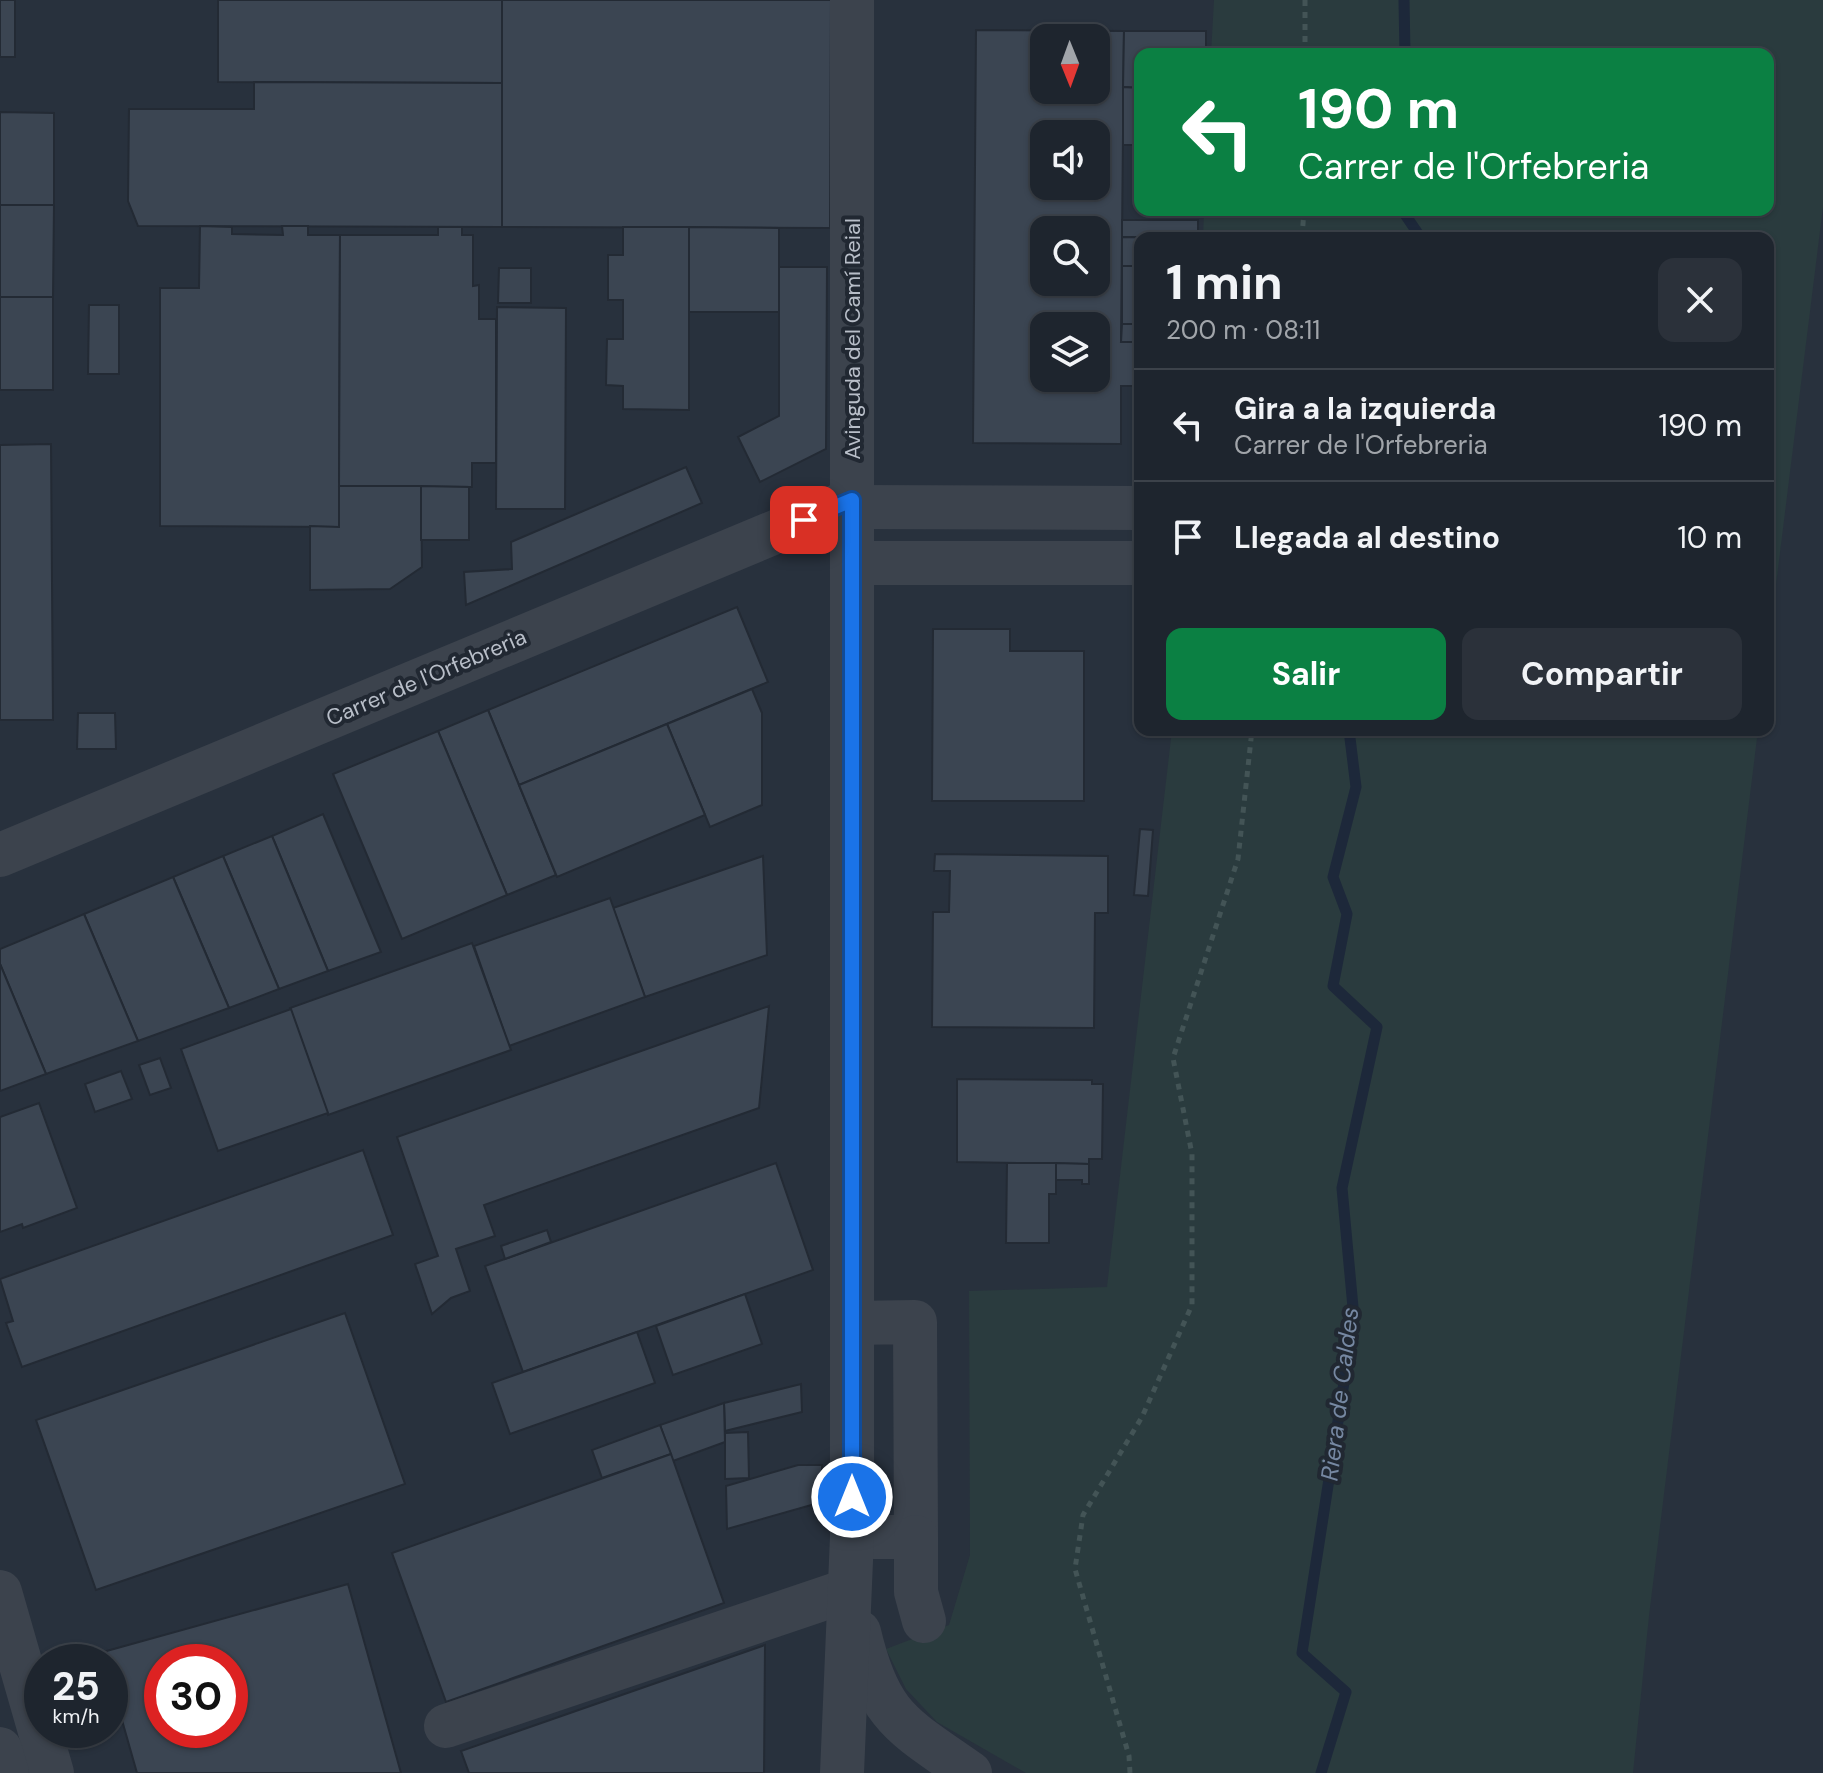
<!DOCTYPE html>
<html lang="es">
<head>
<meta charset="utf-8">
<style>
	:root { --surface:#1e252e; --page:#2b313a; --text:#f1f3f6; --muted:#a1a5aa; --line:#3c424a; --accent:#0b8043 }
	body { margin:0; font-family:"DM Sans",sans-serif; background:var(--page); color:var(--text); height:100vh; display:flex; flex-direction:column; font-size:30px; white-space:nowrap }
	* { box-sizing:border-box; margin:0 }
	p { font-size:26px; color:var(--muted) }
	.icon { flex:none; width:44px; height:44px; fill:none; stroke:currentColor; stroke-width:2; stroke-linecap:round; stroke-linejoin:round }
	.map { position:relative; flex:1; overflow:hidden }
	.drawer { position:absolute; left:1134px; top:232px; width:640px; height:504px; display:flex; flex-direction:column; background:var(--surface); border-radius:16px; box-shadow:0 2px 6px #0004,0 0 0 2px var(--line) }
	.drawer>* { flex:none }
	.guide { position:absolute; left:1134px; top:48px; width:640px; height:168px; border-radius:16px; box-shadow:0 2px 6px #0004,0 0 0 2px var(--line); background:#0b8043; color:#fff; overflow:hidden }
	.needle { width:52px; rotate:179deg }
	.tools { position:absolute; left:1030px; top:24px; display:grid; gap:16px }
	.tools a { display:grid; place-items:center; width:80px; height:80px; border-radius:16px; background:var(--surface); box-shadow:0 2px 6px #0004,0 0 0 2px var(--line); font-size:40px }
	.speed { position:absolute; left:24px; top:1644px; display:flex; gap:16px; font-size:40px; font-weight:700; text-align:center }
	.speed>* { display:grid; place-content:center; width:104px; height:104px; border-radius:50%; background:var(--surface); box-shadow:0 2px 6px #0004,0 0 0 2px var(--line); line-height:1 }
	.speed small { font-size:20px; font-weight:400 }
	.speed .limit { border:12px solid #d22; background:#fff; color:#111 }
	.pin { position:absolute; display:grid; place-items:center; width:68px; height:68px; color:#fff; margin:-34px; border-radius:16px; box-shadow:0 4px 12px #0006 }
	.me { position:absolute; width:88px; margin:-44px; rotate:0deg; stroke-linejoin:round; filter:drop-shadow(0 0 6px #0008) }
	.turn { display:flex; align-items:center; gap:28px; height:168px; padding:0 32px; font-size:36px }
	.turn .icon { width:104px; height:104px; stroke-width:2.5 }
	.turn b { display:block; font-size:56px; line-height:68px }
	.round { display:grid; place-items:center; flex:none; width:84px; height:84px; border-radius:16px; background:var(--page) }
	.head { display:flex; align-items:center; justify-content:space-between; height:136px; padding:0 32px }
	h1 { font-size:48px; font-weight:700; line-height:60px }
	.cta { display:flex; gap:16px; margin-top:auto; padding:16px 32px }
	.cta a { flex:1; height:92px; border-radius:16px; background:var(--accent); color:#fff; font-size:32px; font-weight:700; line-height:92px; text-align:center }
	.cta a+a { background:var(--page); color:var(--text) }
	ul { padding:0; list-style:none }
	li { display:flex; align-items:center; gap:24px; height:112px; padding:0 32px; border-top:2px solid var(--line) }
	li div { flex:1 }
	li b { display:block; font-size:30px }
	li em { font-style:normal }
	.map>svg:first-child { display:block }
	.green { fill:#2a3b3e }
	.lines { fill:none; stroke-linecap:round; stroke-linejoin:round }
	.stream { stroke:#1d283a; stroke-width:11 }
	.building { fill:#3b4552; stroke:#232a34; stroke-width:2; fill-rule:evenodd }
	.path { stroke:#435456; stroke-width:5; stroke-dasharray:6 6; stroke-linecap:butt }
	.minor { stroke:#3c434d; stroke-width:44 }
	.route-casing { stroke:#114b97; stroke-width:20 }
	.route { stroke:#1a73e8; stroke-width:14 }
	.labels { text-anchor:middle; stroke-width:8; stroke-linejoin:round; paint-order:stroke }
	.street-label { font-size:22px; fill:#b8bec8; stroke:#212832 }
	.water-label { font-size:24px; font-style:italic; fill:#7688a2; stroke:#212832 }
</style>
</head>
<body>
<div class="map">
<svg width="1823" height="1773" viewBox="0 0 1823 1773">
	<rect width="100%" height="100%" fill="#28313d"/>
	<g class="green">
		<path d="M1214 0H1823V207L1768 649V238H1203L1204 210H1768V54H1211Z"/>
		<path d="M1172 730H1758L1649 1616 1633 1773H1026L937 1722 906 1689 886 1649 949 1625 970 1555 969 1291 1107 1287Z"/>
	</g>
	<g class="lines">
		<g class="stream">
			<path d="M1404 0 1405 54"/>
			<path d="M1402 210 1421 238"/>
			<path d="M1321 1773 1346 1692 1302 1653 1354 1318 1342 1188 1377 1027 1333 986 1347 914 1333 877 1356 787 1349 730"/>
		</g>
	</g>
	<g class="building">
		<rect x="0" y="0" width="15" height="57"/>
		<path d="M218 0H502V83L218 82Z"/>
		<path d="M502 0H831L830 228 502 227Z"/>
		<path d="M976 30 1124 31 1121 342H1140V386H1121V444L973 443ZM1044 38H1096V90H1044ZM1044 134H1096V186H1044ZM1044 230H1096V282H1044ZM1044 326H1096V378H1044Z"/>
		<path d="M1124 31H1206V54H1140V88L1123 87Z"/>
		<path d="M254 82 502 83V227L138 226 128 201 129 109H254Z"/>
		<path d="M1123 87 1140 88V145H1123Z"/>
		<path d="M0 112 54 113V205H0Z"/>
		<path d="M0 205H54L53 297H0Z"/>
		<path d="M1122 220H1198V238L1122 237Z"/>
		<path d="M200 226 232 227V234L283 235 282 226H308V235H340L339 527 160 526V288H199Z"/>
		<path d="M438 227H462V235H473V286L479 285V319H496V463H472V487L339 486 340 235H438Z"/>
		<path d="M623 227H689V410L623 409V386L606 385 607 339H623V300H608V255H623Z"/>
		<path d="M689 227 779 228V312H689Z"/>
		<path d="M1122 237 1198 238H1140V266H1122Z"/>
		<rect x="1122" y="266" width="18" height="58"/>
		<path d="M779 267H827L826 449 760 482 738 437 779 416Z"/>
		<path d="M499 268H531V303H498Z"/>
		<rect x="0" y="297" width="53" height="93"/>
		<path d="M89 305H119V374H88Z"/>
		<path d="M497 307 566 308 565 509H496Z"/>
		<path d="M1122 324H1140V342H1121Z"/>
		<path d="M51 444 53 720H0V445Z"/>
		<path d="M686 467 702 503 466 605 464 572 512 569 511 542Z"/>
		<path d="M339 486H421L422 567 390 589 310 590V526L339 527Z"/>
		<path d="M421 486 469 487V540H421Z"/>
		<path d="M737 607 768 682 519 785 488 710Z"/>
		<path d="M933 629H1010V651H1084V801H932Z"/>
		<path d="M752 689 762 713V805L710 827 667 724Z"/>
		<path d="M488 710 556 875 507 895 438 731Z"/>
		<path d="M78 713H115L116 749H77Z"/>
		<path d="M667 724 705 815 557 877 519 785Z"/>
		<path d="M438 731 507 895 402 939 333 774Z"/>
		<path d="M323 814 381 952 328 971 272 836Z"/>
		<path d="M1140 829 1153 830 1148 896 1134 895Z"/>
		<path d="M272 836 328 971 279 989 223 856Z"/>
		<path d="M935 854 1108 856V913H1095L1094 1028 932 1027 933 912H949L950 871H934Z"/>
		<path d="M223 856 279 989 229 1008 173 877Z"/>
		<path d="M763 856 767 955 645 997 613 908Z"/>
		<path d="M173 877 229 1008 138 1041 84 914Z"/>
		<path d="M610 898 645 997 509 1046 474 946Z"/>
		<path d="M84 914 138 1041 46 1074 0 964V949Z"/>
		<path d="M472 943 511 1050 328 1115 290 1008Z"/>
		<path d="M0 964 46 1074 0 1091Z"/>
		<path d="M769 1006 759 1108 484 1205 495 1236 456 1249 470 1291 451 1298 432 1314 415 1264 438 1256 397 1137Z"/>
		<path d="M291 1009 328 1113 218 1151 181 1049Z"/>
		<path d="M160 1058 171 1088 150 1095 139 1065Z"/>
		<path d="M121 1071 132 1099 95 1112 85 1084Z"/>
		<path d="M957 1079 1092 1080V1084H1103L1102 1159H1089V1164L957 1162Z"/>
		<path d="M39 1103 77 1208 23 1228 22 1224 0 1232V1117Z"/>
		<path d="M363 1150 393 1235 22 1367 6 1323 13 1321 0 1279Z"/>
		<path d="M776 1163 813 1270 523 1372 485 1266Z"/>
		<path d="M1007 1163H1056V1194H1049V1243H1006Z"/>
		<path d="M1056 1163 1089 1164V1184H1082V1180H1056Z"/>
		<path d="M547 1230 551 1242 505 1259 501 1246Z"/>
		<path d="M745 1294 762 1344 673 1375 656 1326Z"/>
		<path d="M345 1313 405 1484 96 1590 36 1420Z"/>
		<path d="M637 1332 655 1383 510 1434 492 1383Z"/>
		<path d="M801 1384 802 1412 725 1431 724 1403Z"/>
		<path d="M724 1403 725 1442 673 1461 660 1425Z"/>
		<path d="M660 1425 671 1454 602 1478 592 1450Z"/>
		<path d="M748 1432 749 1478 725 1479V1433Z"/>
		<path d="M671 1454 724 1603 446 1702 392 1553Z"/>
		<path d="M798 1465H822V1502L727 1529 726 1486Z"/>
		<path d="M348 1584 401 1773H137L110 1678V1662H106L103 1652ZM162 1662H230V1730H162Z"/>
		<path d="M765 1645 764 1773H469L461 1751Z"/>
	</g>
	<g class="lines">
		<g class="path">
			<path d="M1305 54V0"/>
			<path d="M1302 238 1304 210"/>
			<path d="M1130 1773 1129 1756 1075 1569 1083 1515 1142 1417 1192 1305V1154L1173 1058 1238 859 1252 730"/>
		</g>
		<g class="minor">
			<path d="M852 507 1140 508"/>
			<path d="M852 563H1140"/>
			<path d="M0 855 852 500"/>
			<path d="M852 1323 915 1322 916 1537H852"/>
			<path d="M916 1537V1592L924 1621"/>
			<path d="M0 1592 52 1773"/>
			<path d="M859 1632C879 1718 902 1725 970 1773"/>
			<path d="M446 1726 849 1590"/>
			<path d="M0 1749 7 1773"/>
			<path d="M842 1773 852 1537V0"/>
		</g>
	</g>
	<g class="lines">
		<defs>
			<path id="route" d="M804 520 852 500V1497"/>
		</defs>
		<use href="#route" class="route-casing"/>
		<use href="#route" class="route"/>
	</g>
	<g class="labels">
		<g class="street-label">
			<text transform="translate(852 339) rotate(-90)" y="8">Avinguda del Camí Reial</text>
			<text transform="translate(426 677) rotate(-23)" y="8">Carrer de l'Orfebreria</text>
		</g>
		<g class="water-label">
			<text transform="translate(1340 1394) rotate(-83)" y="8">Riera de Caldes</text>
		</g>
	</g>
</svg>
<div class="tools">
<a><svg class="needle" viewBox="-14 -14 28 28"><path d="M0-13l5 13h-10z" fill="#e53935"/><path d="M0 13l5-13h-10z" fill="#a1a5aa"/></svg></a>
<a><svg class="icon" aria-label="sound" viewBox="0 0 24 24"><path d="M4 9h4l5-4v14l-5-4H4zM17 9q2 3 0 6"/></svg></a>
<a><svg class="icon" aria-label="search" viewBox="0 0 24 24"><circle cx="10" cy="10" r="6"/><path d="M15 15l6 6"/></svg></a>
<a><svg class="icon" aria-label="layers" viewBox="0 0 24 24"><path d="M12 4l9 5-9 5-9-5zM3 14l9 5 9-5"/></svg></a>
</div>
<div class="speed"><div>25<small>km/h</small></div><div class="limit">30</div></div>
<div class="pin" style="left:804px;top:520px;background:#d93025"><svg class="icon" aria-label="arrive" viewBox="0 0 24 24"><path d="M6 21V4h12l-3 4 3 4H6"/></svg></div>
<svg class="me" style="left:852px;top:1497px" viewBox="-20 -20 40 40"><circle r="17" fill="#1a73e8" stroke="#fff" stroke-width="3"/><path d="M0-11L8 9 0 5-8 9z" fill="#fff"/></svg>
<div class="guide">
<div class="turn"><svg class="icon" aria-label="left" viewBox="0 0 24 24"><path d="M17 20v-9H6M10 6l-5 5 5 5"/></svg><div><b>190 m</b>Carrer de l'Orfebreria</div></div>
</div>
<section class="drawer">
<div class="head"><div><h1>1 min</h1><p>200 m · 08:11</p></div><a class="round"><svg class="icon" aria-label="close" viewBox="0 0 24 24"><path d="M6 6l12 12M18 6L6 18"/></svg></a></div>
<ul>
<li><svg class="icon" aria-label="left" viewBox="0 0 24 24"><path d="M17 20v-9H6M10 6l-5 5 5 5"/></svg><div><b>Gira a la izquierda</b><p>Carrer de l'Orfebreria</p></div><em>190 m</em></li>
<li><svg class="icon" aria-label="arrive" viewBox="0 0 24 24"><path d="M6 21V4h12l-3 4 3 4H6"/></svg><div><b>Llegada al destino</b></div><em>10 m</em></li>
</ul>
<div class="cta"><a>Salir</a><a>Compartir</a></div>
</section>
</div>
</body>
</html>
